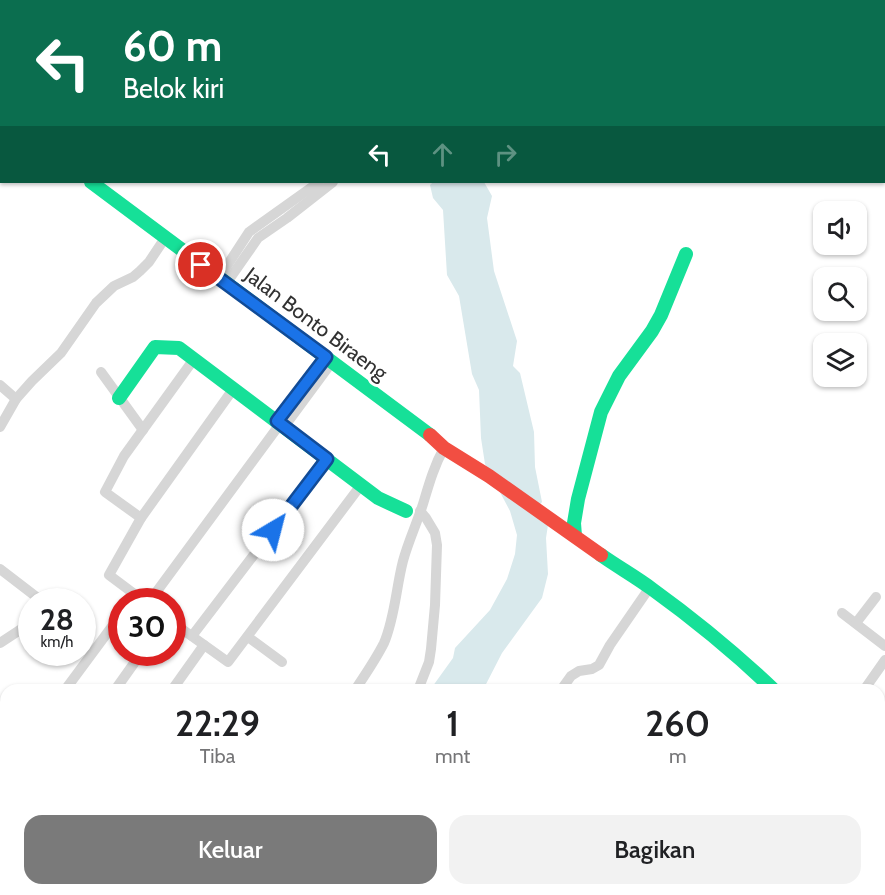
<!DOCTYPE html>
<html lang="id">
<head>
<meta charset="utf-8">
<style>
	:root { --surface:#fff; --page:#f2f2f2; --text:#202124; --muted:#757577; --accent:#7a7a7a }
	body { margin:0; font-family:Cabin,sans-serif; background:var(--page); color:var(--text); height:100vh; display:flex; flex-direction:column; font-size:22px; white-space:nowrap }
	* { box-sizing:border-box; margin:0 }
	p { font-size:20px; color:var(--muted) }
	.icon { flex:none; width:33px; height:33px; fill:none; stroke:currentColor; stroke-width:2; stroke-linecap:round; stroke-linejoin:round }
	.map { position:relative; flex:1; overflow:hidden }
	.side { position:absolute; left:0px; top:684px; width:885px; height:212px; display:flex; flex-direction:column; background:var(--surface); border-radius:18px 18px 0 0; box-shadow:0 2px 4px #0004 }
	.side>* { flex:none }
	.guide { position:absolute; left:0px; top:0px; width:885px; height:183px; box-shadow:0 2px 4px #0004; background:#0b6e4f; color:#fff; overflow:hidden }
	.tools { position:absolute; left:813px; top:201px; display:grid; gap:12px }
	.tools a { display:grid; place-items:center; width:54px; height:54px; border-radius:12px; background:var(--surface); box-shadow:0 2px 4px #0004; font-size:30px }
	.speed { position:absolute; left:18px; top:588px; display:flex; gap:12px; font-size:30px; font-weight:700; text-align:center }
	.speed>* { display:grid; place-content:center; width:78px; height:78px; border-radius:50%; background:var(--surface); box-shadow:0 2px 4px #0004; line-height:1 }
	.speed small { font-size:15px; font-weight:400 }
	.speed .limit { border:9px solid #d22; background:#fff; color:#111 }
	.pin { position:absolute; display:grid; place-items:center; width:51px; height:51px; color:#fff; margin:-26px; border:3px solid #fff; border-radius:50%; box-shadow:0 2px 6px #0007 }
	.me { position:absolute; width:66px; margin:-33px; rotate:37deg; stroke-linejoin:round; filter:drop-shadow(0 0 4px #0008) }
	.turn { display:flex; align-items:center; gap:21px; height:126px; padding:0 24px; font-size:27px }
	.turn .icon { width:78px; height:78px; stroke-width:2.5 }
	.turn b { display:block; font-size:42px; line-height:51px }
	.lanes { display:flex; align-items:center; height:57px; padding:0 24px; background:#0003; justify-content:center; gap:30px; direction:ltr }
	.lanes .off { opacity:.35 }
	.eta { display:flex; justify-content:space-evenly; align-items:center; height:102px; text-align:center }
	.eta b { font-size:36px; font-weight:600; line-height:42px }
	.cta { display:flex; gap:12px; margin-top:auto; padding:12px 24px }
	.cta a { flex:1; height:69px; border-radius:18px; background:var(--accent); color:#fff; font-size:24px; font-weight:600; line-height:69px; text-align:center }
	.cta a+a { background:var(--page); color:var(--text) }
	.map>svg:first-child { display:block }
	.water { fill:#d9e9ec }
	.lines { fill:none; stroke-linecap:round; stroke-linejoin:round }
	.street { stroke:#d6d6d6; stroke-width:10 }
	.fast { stroke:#16e098; stroke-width:14 }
	.jam { stroke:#f24e42; stroke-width:14 }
	.route-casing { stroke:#114b97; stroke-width:15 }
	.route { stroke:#1a73e8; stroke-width:10 }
	.labels { text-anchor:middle; stroke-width:6; stroke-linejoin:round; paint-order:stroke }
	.street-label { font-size:21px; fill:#323232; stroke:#fff }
</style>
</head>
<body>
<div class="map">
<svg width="885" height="895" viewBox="0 0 885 895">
	<rect width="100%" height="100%" fill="#fff"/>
	<path class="water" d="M433 182H484L492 196 487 218 494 271 517 341 513 366 520 373 534 432 535 467 542 502 538 507 548 525 546 538 548 574 542 598 502 653 483 690H430L453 658 455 648 490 610 507 579 515 554 517 535 510 511 485 464 481 438 479 390 472 374 459 296 447 275 443 210 433 198 430 185Z"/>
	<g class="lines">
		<g class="street">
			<path d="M355 0 356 2"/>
			<path d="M367 0 368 2"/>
			<path d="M219 278 249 232 319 182"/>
			<path d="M226 284 258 238 287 218 333 182"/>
			<path d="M101 372 143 430"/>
			<path d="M0 385 16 399"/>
			<path d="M277 421 326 357"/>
			<path d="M0 427 16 399 32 381 61 353 96 303 114 286 133 277 140 271 149 262 165 238"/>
			<path d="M284 427 332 362"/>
			<path d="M141 518 105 492 124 456 194 359"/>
			<path d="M0 569 43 602"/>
			<path d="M145 602 109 575 141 518 234 388"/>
			<path d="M149 602 280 424"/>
			<path d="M842 613 885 646"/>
			<path d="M172 622 228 662 361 485"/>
			<path d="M856 623 876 597"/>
			<path d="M192 636 327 459"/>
			<path d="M248 637 282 662"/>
			<path d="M0 643 32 622"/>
			<path d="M65 690 122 613"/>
			<path d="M115 690 142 652"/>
			<path d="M172 690 204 645"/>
			<path d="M355 690C365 675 376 659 384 643 395 617 396 588 403 561 408 542 417 523 423 504 429 484 434 466 444 448"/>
			<path d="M418 690 429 662 431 649 435 605 437 545 435 533 426 518 420 511"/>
			<path d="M561 690 571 676 579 671 592 669 599 665 610 645 650 587"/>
			<path d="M864 690 885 660"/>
			<path d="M879 719 885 725"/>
			<path d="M879 788 885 782"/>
			<path d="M0 859 6 800"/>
			<path d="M60 890 67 895"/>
			<path d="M688 890 696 895"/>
			<path d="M788 890 796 895"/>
			<path d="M838 890 844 895"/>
			<path d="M80 895 85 890"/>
			<path d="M477 895H478"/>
			<path d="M654 895 657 890"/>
			<path d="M715 895 719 890"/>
		</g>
		<g class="fast">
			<path d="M0 114 2 115"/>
			<path d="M91 182 430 435"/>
			<path d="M119 398 155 347 179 348 378 498 406 511"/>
			<path d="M575 536 574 523 578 499 601 412 619 376 652 331 661 315 686 254"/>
			<path d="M601 555C618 567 636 577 652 589 695 620 735 653 774 690"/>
			<path d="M879 798 885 806"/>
		</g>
		<path class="jam" d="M430 435 444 448 489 476 601 555"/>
	</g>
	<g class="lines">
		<defs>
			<path id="route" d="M201 265 326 357 277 421 327 459 273 530"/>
		</defs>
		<use href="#route" class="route-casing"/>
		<use href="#route" class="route"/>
	</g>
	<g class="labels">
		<g class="street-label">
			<text transform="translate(316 324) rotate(37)" y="7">Jalan Bonto Biraeng</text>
		</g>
	</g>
</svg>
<div class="tools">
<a><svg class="icon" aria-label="sound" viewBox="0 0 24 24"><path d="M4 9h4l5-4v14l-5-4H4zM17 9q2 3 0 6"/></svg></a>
<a><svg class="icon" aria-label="search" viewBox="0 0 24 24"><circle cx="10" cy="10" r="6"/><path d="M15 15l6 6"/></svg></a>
<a><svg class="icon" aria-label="layers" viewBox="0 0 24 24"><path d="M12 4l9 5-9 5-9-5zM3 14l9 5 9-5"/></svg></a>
</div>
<div class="speed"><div>28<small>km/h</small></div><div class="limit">30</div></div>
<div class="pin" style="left:201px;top:265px;background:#d93025"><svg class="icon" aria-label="arrive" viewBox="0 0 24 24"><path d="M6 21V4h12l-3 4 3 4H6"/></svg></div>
<svg class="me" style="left:273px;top:530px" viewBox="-20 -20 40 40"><circle r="19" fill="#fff"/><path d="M0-13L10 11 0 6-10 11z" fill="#1a73e8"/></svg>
<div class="guide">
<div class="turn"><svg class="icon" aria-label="left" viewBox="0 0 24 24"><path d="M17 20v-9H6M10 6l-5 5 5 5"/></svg><div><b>60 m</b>Belok kiri</div></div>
<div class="lanes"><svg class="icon" aria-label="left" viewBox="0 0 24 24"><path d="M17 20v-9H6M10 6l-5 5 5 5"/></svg><svg class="icon off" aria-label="ahead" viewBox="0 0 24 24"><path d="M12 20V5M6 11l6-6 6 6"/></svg><svg class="icon off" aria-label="right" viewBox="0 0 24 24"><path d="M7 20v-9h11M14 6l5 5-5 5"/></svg></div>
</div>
<section class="side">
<div class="eta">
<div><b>22:29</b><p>Tiba</p></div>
<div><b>1</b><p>mnt</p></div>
<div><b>260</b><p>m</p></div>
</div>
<div class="cta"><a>Keluar</a><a>Bagikan</a></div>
</section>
</div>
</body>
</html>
